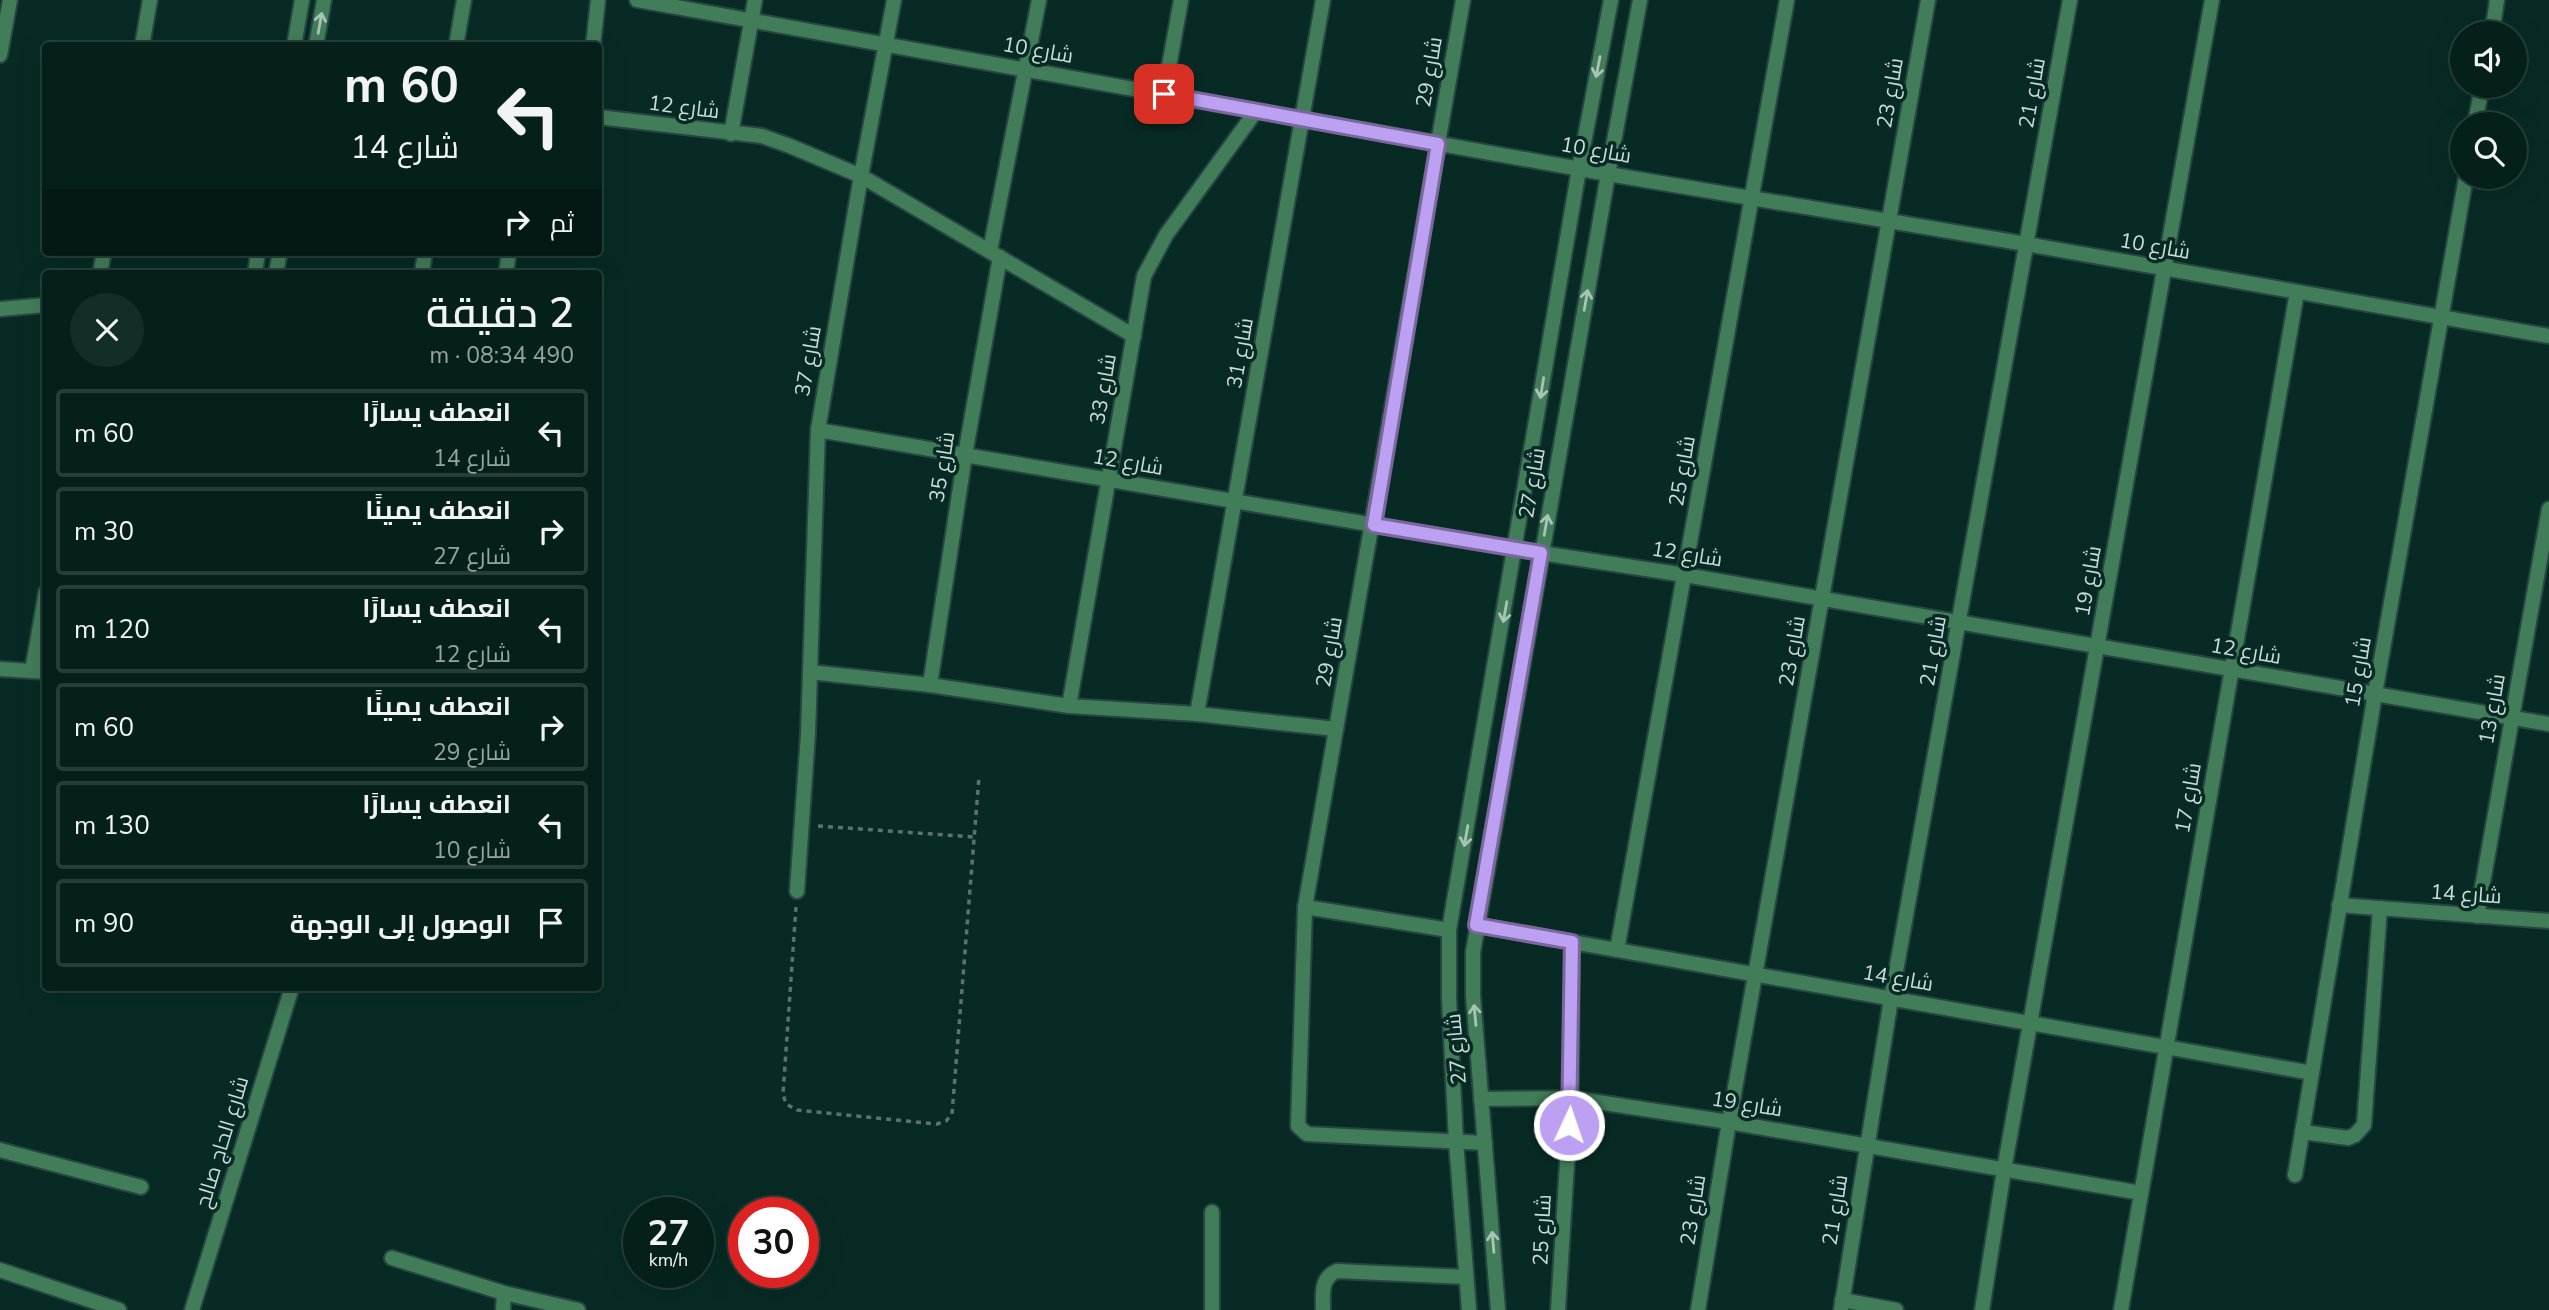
<!DOCTYPE html>
<html lang="ar">
<head>
<meta charset="utf-8">
<style>
	:root { --surface:#05201b; --page:#132d28; --text:#f1f3f6; --muted:#97a3a3; --line:#263e3a }
	body { margin:0; font-family:"Nunito Sans",Cairo,sans-serif; background:var(--page); color:var(--text); direction:rtl; height:100vh; display:flex; flex-direction:column; font-size:26px; white-space:nowrap }
	* { box-sizing:border-box; margin:0 }
	p { font-size:23px; color:var(--muted) }
	.icon { flex:none; width:38px; height:38px; fill:none; stroke:currentColor; stroke-width:2; stroke-linecap:round; stroke-linejoin:round }
	.map { position:relative; flex:1; overflow:hidden; direction:ltr }
	.side { position:absolute; left:42px; top:270px; width:560px; height:721px; display:flex; flex-direction:column; background:var(--surface); border-radius:7px; box-shadow:0 7px 28px #0002,0 0 0 2px var(--line); direction:rtl }
	.side>* { flex:none }
	.top-card { position:absolute; left:42px; top:42px; width:560px; height:214px; border-radius:7px; box-shadow:0 7px 28px #0002,0 0 0 2px var(--line); direction:rtl; background:#05201b; color:var(--text); overflow:hidden }
	.controls { position:absolute; left:2450px; top:21px; display:grid; gap:14px }
	.controls a { display:grid; place-items:center; width:77px; height:77px; border-radius:50%; background:var(--surface); box-shadow:0 7px 28px #0002,0 0 0 2px var(--line); font-size:35px }
	.speed { position:absolute; left:623px; top:1197px; display:flex; gap:14px; font-size:35px; font-weight:700; text-align:center }
	.speed>* { display:grid; place-content:center; width:91px; height:91px; border-radius:50%; background:var(--surface); box-shadow:0 7px 28px #0002,0 0 0 2px var(--line); line-height:1 }
	.speed small { font-size:18px; font-weight:400 }
	.speed .limit { border:10px solid #d22; background:#fff; color:#111 }
	.pin { position:absolute; display:grid; place-items:center; width:60px; height:60px; color:#fff; margin:-30px; border-radius:14px; box-shadow:0 4px 10px #0006 }
	.me { position:absolute; width:77px; margin:-38px; rotate:3deg; stroke-linejoin:round; filter:drop-shadow(0 0 5px #0008) }
	.turn { display:flex; align-items:center; gap:24px; height:147px; padding:0 28px; font-size:32px }
	.turn .icon { width:91px; height:91px; stroke-width:2.5 }
	.turn b { display:block; font-size:49px; line-height:60px }
	.then { display:flex; align-items:center; height:66px; padding:0 28px; background:#0003; gap:14px; font-size:26px }
	.round { display:grid; place-items:center; flex:none; width:74px; height:74px; border-radius:37px; background:var(--page) }
	.head { display:flex; align-items:center; justify-content:space-between; height:119px; padding:0 28px }
	h1 { font-size:42px; font-weight:600; line-height:52px }
	ul { padding:0; list-style:none }
	li { display:flex; align-items:center; gap:21px; height:88px; margin:0 14px 10px; padding:0 14px; border:4px solid var(--line); border-radius:7px }
	li div { flex:1 }
	li b { display:block; font-size:26px }
	li em { font-style:normal }
	.map>svg:first-child { display:block }
	.lines { fill:none; stroke-linecap:round; stroke-linejoin:round }
	.minor-casing { stroke:#264741; stroke-width:18 }
	.path { stroke:#57746e; stroke-width:3.5; stroke-dasharray:5 5; stroke-linecap:butt }
	.minor { stroke:#427d5a; stroke-width:14 }
	.oneway { stroke:#a8c4b8 }
	.route-casing { stroke:#7a689d; stroke-width:18 }
	.route { stroke:#bca0f2; stroke-width:12 }
	.labels { text-anchor:middle; stroke-width:7; stroke-linejoin:round; paint-order:stroke }
	.street-label { font-size:21px; fill:#cadcd7; stroke:#072b24 }
</style>
</head>
<body>
<div class="map">
<svg width="2549" height="1310" viewBox="0 0 2549 1310">
	<rect width="100%" height="100%" fill="#072b24"/>
	<g class="lines">
		<defs>
			<g id="minor">
				<path d="M637 0 1608 174 2026 244 2549 336"/>
				<path d="M1463 0 1305 907 1298 1126 1307 1134 1485 1143"/>
				<path d="M2492 33 2497 0"/>
				<path d="M142 46 150 0"/>
				<path d="M294 46 302 0"/>
				<path d="M316 46 324 0"/>
				<path d="M456 46 464 0"/>
				<path d="M593 46 598 0"/>
				<path d="M0 55 10 0"/>
				<path d="M1164 94 1181 0"/>
				<path d="M598 117 762 136 790 146 861 176 1134 336"/>
				<path d="M2475 124 2482 86"/>
				<path d="M731 134 755 0"/>
				<path d="M990 251 1039 0"/>
				<path d="M100 273 104 252"/>
				<path d="M255 273 258 252"/>
				<path d="M276 273 280 252"/>
				<path d="M422 273 425 252"/>
				<path d="M506 273 509 252"/>
				<path d="M0 309 46 305"/>
				<path d="M818 430 1515 549 1685 575 2549 724"/>
				<path d="M0 669 46 672"/>
				<path d="M32 671 46 592"/>
				<path d="M810 672 930 685 1069 706 1197 714 1336 729"/>
				<path d="M930 685 965 455 1000 257"/>
				<path d="M1069 706 1144 276 1166 235 1256 111"/>
				<path d="M1197 714 1323 0"/>
				<path d="M797 891 808 734 818 430 861 176 894 0"/>
				<path d="M2339 905 2549 921"/>
				<path d="M1305 907 1449 930"/>
				<path d="M2477 916 2549 509"/>
				<path d="M1476 925 2312 1073"/>
				<path d="M1617 950 1787 0"/>
				<path d="M1481 1099 1571 1098 1729 1122 2141 1193"/>
				<path d="M2302 1132 2348 1138 2355 1135 2364 1125 2380 908"/>
				<path d="M0 1150 141 1187"/>
				<path d="M2295 1175 2375 694 2466 177"/>
				<path d="M1212 1212V1310"/>
				<path d="M392 1258 504 1293 578 1310"/>
				<path d="M0 1270 119 1310"/>
				<path d="M1842 1300 1896 1310"/>
				<path d="M192 1310 292 987"/>
				<path d="M503 1310 504 1293"/>
				<path d="M1323 1310C1323 1295 1320 1278 1337 1271L1466 1277"/>
				<path d="M1469 1310 1456 1141 1449 998V930L1579 169 1611 0"/>
				<path d="M1498 1310 1473 995V952L1608 174 1640 0"/>
				<path d="M1558 1310 1571 1098 1572 942"/>
				<path d="M1698 1310 1729 1122 1928 0"/>
				<path d="M1841 1310 1891 999 2070 0"/>
				<path d="M1982 1310 2004 1170 2212 0"/>
				<path d="M2121 1310 2297 292"/>
			</g>
		</defs>
		<use href="#minor" class="minor-casing"/>
		<g class="path">
			<path d="M818 826 974 837"/>
			<path d="M796 907 783 1094 786 1104 797 1110 937 1124 946 1121 952 1114 979 777"/>
		</g>
		<use href="#minor" class="minor"/>
	</g>
	<defs><path id="oneway-shaft" d="M-6 0H5M1.5-3L5.5 0L1.5 3" fill="none" stroke-width="1.6" stroke-linecap="round" stroke-linejoin="round" transform="scale(1.75)"/></defs>
	<g class="oneway">
		<use href="#oneway-shaft" transform="translate(320 23) rotate(-80)"/>
		<use href="#oneway-shaft" transform="translate(1598 67) rotate(101)"/>
		<use href="#oneway-shaft" transform="translate(1586 300) rotate(-80)"/>
		<use href="#oneway-shaft" transform="translate(1542 388) rotate(99)"/>
		<use href="#oneway-shaft" transform="translate(1546 525) rotate(-80)"/>
		<use href="#oneway-shaft" transform="translate(1505 612) rotate(100)"/>
		<use href="#oneway-shaft" transform="translate(1466 836) rotate(100)"/>
		<use href="#oneway-shaft" transform="translate(1475 1015) rotate(-95)"/>
		<use href="#oneway-shaft" transform="translate(1493 1242) rotate(-95)"/>
	</g>
	<g class="lines">
		<defs>
			<path id="route" d="M1164 94 1438 144 1374 525 1541 553 1476 925 1572 942 1569 1125"/>
		</defs>
		<use href="#route" class="route-casing"/>
		<use href="#route" class="route"/>
	</g>
	<g class="labels">
		<g class="street-label">
			<text transform="translate(1038 50) rotate(10)" y="7">شارع 10</text>
			<text transform="translate(1429 72) rotate(-80)" y="7">شارع 29</text>
			<text transform="translate(1890 93) rotate(-80)" y="7">شارع 23</text>
			<text transform="translate(2032 93) rotate(-80)" y="7">شارع 21</text>
			<text transform="translate(684 107) rotate(7)" y="7">شارع 12</text>
			<text transform="translate(1596 150) rotate(10)" y="7">شارع 10</text>
			<text transform="translate(2155 246) rotate(10)" y="7">شارع 10</text>
			<text transform="translate(1240 353) rotate(-80)" y="7">شارع 31</text>
			<text transform="translate(808 361) rotate(-80)" y="7">شارع 37</text>
			<text transform="translate(1103 389) rotate(-80)" y="7">شارع 33</text>
			<text transform="translate(1128 462) rotate(10)" y="7">شارع 12</text>
			<text transform="translate(942 467) rotate(-81)" y="7">شارع 35</text>
			<text transform="translate(1682 471) rotate(-80)" y="7">شارع 25</text>
			<text transform="translate(1532 483) rotate(-80)" y="7">شارع 27</text>
			<text transform="translate(1687 554) rotate(9)" y="7">شارع 12</text>
			<text transform="translate(2088 581) rotate(-80)" y="7">شارع 19</text>
			<text transform="translate(1792 651) rotate(-80)" y="7">شارع 23</text>
			<text transform="translate(1933 651) rotate(-80)" y="7">شارع 21</text>
			<text transform="translate(2246 651) rotate(10)" y="7">شارع 12</text>
			<text transform="translate(1329 652) rotate(-80)" y="7">شارع 29</text>
			<text transform="translate(2358 672) rotate(-80)" y="7">شارع 15</text>
			<text transform="translate(2492 709) rotate(-80)" y="7">شارع 13</text>
			<text transform="translate(2188 798) rotate(-80)" y="7">شارع 17</text>
			<text transform="translate(2466 894) rotate(4)" y="7">شارع 14</text>
			<text transform="translate(1898 978) rotate(10)" y="7">شارع 14</text>
			<text transform="translate(1456 1049) rotate(-95)" y="7">شارع 27</text>
			<text transform="translate(1747 1104) rotate(9)" y="7">شارع 19</text>
			<text transform="translate(222 1142) rotate(-73)" y="7">شارع الحاج صالح</text>
			<text transform="translate(1693 1210) rotate(-81)" y="7">شارع 23</text>
			<text transform="translate(1835 1210) rotate(-81)" y="7">شارع 21</text>
			<text transform="translate(1542 1230) rotate(-87)" y="7">شارع 25</text>
		</g>
	</g>
</svg>
<div class="controls">
<a><svg class="icon" aria-label="sound" viewBox="0 0 24 24"><path d="M4 9h4l5-4v14l-5-4H4zM17 9q2 3 0 6"/></svg></a>
<a><svg class="icon" aria-label="search" viewBox="0 0 24 24"><circle cx="10" cy="10" r="6"/><path d="M15 15l6 6"/></svg></a>
</div>
<div class="speed"><div>27<small>km/h</small></div><div class="limit">30</div></div>
<div class="pin" style="left:1164px;top:94px;background:#d93025"><svg class="icon" aria-label="arrive" viewBox="0 0 24 24"><path d="M6 21V4h12l-3 4 3 4H6"/></svg></div>
<svg class="me" style="left:1569px;top:1125px" viewBox="-20 -20 40 40"><circle r="17" fill="#bca0f2" stroke="#fff" stroke-width="3"/><path d="M0-11L8 9 0 5-8 9z" fill="#fff"/></svg>
<div class="top-card">
<div class="turn"><svg class="icon" aria-label="left" viewBox="0 0 24 24"><path d="M17 20v-9H6M10 6l-5 5 5 5"/></svg><div><b>60 m</b>شارع 14</div></div>
<div class="then">ثم<svg class="icon" aria-label="right" viewBox="0 0 24 24"><path d="M7 20v-9h11M14 6l5 5-5 5"/></svg></div>
</div>
<section class="side">
<div class="head"><div><h1>2 دقيقة</h1><p>490 m · 08:34</p></div><a class="round"><svg class="icon" aria-label="close" viewBox="0 0 24 24"><path d="M6 6l12 12M18 6L6 18"/></svg></a></div>
<ul>
<li><svg class="icon" aria-label="left" viewBox="0 0 24 24"><path d="M17 20v-9H6M10 6l-5 5 5 5"/></svg><div><b>انعطف يسارًا</b><p>شارع 14</p></div><em>60 m</em></li>
<li><svg class="icon" aria-label="right" viewBox="0 0 24 24"><path d="M7 20v-9h11M14 6l5 5-5 5"/></svg><div><b>انعطف يمينًا</b><p>شارع 27</p></div><em>30 m</em></li>
<li><svg class="icon" aria-label="left" viewBox="0 0 24 24"><path d="M17 20v-9H6M10 6l-5 5 5 5"/></svg><div><b>انعطف يسارًا</b><p>شارع 12</p></div><em>120 m</em></li>
<li><svg class="icon" aria-label="right" viewBox="0 0 24 24"><path d="M7 20v-9h11M14 6l5 5-5 5"/></svg><div><b>انعطف يمينًا</b><p>شارع 29</p></div><em>60 m</em></li>
<li><svg class="icon" aria-label="left" viewBox="0 0 24 24"><path d="M17 20v-9H6M10 6l-5 5 5 5"/></svg><div><b>انعطف يسارًا</b><p>شارع 10</p></div><em>130 m</em></li>
<li><svg class="icon" aria-label="arrive" viewBox="0 0 24 24"><path d="M6 21V4h12l-3 4 3 4H6"/></svg><div><b>الوصول إلى الوجهة</b></div><em>90 m</em></li>
</ul>
</section>
</div>
</body>
</html>
